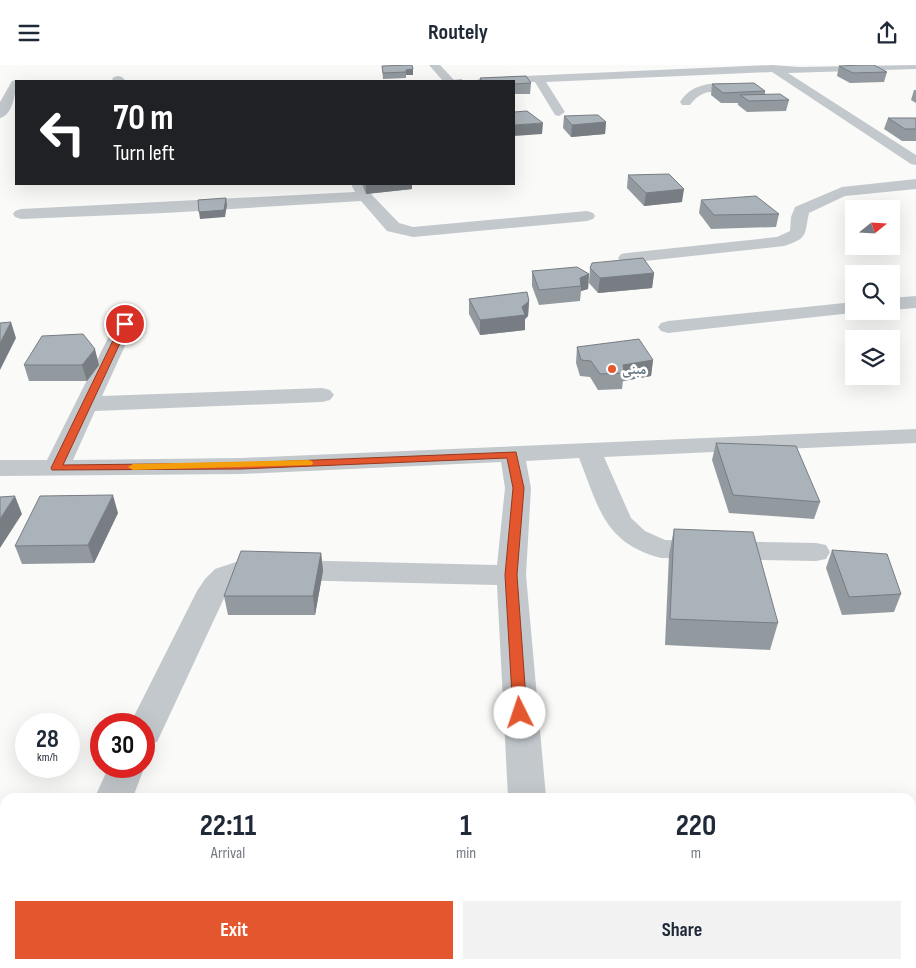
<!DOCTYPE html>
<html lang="en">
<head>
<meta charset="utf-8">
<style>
	:root { --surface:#fff; --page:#f2f2f3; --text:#1f2937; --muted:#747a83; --accent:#e4572e }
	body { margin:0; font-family:"Sofia Sans Condensed","Noto Naskh Arabic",sans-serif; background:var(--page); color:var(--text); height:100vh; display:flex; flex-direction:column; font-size:19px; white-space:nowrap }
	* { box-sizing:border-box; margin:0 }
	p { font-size:16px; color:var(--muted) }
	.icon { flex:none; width:28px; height:28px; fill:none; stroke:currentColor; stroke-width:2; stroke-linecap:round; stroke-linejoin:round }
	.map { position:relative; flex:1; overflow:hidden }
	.drawer { position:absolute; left:0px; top:728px; width:916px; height:176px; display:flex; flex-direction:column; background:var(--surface); border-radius:15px 15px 0 0; box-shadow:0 5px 20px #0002 }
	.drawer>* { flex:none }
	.banner { position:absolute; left:15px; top:15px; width:500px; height:105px; border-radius:0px; box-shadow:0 5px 20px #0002; background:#202124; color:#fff; overflow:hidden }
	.needle { width:32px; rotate:72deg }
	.fabs { position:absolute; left:845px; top:135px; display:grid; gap:10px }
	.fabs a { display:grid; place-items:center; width:55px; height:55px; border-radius:0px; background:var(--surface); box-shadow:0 5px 20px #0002; font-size:25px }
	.speed { position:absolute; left:15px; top:648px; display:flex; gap:10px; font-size:25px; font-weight:700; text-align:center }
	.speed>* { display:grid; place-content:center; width:65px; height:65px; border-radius:50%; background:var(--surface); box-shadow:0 5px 20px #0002; line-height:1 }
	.speed small { font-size:12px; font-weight:400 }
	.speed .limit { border:8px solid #d22; background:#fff; color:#111 }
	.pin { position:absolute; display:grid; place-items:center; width:42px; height:42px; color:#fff; margin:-21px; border:2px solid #fff; border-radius:50%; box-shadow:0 1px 5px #0007 }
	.me { position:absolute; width:55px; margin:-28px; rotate:356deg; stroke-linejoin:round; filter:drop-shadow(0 0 4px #0008) }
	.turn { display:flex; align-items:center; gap:18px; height:105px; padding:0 15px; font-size:22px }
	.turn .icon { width:65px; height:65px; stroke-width:2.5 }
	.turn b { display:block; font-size:35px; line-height:42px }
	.eta { display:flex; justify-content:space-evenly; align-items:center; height:85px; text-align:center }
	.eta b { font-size:30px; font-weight:700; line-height:35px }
	.cta { display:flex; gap:10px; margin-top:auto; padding:10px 15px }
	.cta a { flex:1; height:58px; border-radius:0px; background:var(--accent); color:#fff; font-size:20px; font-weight:700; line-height:58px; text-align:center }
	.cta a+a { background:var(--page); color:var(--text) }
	header { display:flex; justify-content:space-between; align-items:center; height:65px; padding:0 15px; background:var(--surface); font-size:22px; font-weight:700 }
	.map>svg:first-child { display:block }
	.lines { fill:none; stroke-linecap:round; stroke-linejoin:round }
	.minor { fill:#c3c8cc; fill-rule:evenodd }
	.wall { fill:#929a9f }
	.shaded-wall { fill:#777d82 }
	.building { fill:#aab3b9; stroke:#777d82 }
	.route { fill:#e4572e; stroke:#94391e }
	.slow { fill:#f59e0b }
	.poi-dot { fill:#e4572e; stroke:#fff; stroke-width:2 }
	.labels { text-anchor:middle; stroke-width:5; stroke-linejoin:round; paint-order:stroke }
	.poi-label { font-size:14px; font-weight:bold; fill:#657683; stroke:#fff; text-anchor:start }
</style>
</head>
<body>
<header><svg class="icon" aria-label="menu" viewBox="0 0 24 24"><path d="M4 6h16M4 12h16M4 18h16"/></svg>Routely<svg class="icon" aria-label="share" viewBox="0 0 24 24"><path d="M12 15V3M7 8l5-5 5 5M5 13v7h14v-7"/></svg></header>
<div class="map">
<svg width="916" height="903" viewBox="0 0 916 903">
	<rect width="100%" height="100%" fill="#fafaf8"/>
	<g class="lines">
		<g class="minor">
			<path d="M429 0H440L455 16H443Z"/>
			<path d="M772 0 799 2 916 0V4L788 8 916 90V100L911 99 772 7 546 17 565 47 559 51 555 50 535 17 475 16 481 13Z"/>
			<path d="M118 11 122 12 126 16H114L112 14 114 12Z"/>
			<path d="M16 15 21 16H16C16 27 13 50 0 53V37L12 16Z"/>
			<path d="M727 18 737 20 739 22C727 34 707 16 690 40H682L680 37C691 20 707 18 727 18Z"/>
			<path d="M916 114V124L845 131 809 148C804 170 809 173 784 181L627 198 621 197 618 193 621 189 627 188 777 172 790 166 791 152 795 142 842 122Z"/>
			<path d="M351 119H365L371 129 399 158 413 162 587 146 593 148 595 151 593 154 587 156 413 172 387 166 361 136 165 148 21 154 15 152 13 149 15 146 21 144 355 127Z"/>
			<path d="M916 231V243L891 245V233Z"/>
			<path d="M854 237V246L861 247 668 268 661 266 658 262 661 258 668 256Z"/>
			<path d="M125 253 132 255 135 259 102 331 322 323 330 325 334 330 330 335 322 337 95 346 73 395 241 393 916 364V378L604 392 631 453 645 466 665 475 816 478 826 480 830 487 826 494 816 496 661 493C604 478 599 443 579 393L526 396 531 423 526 510 546 732H508L497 520 247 514 233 521 226 529 157 677 144 681V659H130L197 526 205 514 215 504 245 494 497 500 505 423 501 397 241 409 0 411V395H47L115 259 118 255Z"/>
			<path d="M144 698 145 701 133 732H95L109 701H144Z"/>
			<path d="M552 899H596L597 903H553Z"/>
		</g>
	</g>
	<g class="wall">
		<path d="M382 1 413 4V10H406V13L383 14Z"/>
		<path d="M839 1 887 7 884 17 850 18 837 11Z"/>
		<path d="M526 11 531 18 530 29H514V16H480V13Z"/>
		<path d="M712 19 765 26V29L789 35 786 46 747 47 738 40V38H721L711 30Z"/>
		<path d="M914 25H916V38L911 35Z"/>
		<path d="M564 51 606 57 605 69 571 72 563 63Z"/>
		<path d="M888 53H916V76H902L884 64Z"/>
		<path d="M628 110 682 137 644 141 627 123Z"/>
		<path d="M362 119H412V124L366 129Z"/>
		<path d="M701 135 779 149 776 162 711 164 699 148Z"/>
		<path d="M590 203 654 208 652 223 598 228 589 218Z"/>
		<path d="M532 206 589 209 588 224 581 226 580 236 539 240 532 221Z"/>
		<path d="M469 234 529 236 528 251 525 254V265L480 270 469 249Z"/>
		<path d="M577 282 653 295 651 311 623 316 622 324 598 325 590 312 580 311 576 298Z"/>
		<path d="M24 300H99L87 316H29Z"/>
		<path d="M716 378 820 437 814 454 729 448 712 395Z"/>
		<path d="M118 448 94 498 22 499 15 481Z"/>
		<path d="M674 464 778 558 770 585 665 580 669 490Z"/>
		<path d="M832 485 901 529 894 547 842 550 826 503Z"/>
		<path d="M321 488 323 506 315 550H228L224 531Z"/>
		<path d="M806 899H911L916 903H807Z"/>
	</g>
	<g class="shaded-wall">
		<path d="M413 4V10H406V5Z"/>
		<path d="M606 57 605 69 571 72 572 60Z"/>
		<path d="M543 58 542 69 514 71V60Z"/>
		<path d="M366 119H412V124L366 129Z"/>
		<path d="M684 124 682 137 644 141 646 128Z"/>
		<path d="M226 133 227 140 225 152 200 154 199 147Z"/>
		<path d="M654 208 652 223 598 228 600 213Z"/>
		<path d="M589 209 588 224 581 226V221L580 213Z"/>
		<path d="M529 236 528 251 525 254V265L480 270V255L522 242Z"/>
		<path d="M11 257 16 273 0 305V278Z"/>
		<path d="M95 284 99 300 87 316 82 300Z"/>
		<path d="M653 295 651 311 623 316 624 308 623 300Z"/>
		<path d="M113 430 118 448 94 498 88 480Z"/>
		<path d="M15 431 22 449 0 483V454Z"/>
		<path d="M321 488 323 506 315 550 313 531Z"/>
	</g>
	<g class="building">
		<path d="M412 0 413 4 406 5V7L383 8 382 1Z"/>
		<path d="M862 0H874L887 7 853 8 839 1Z"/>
		<path d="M526 11 531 18 514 19V16H482L480 13Z"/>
		<path d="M462 15V16H442Z"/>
		<path d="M754 18 765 26 723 28 712 19Z"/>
		<path d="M780 29 789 35 749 36 740 30Z"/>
		<path d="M527 46 543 58 514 60V47Z"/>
		<path d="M593 50H598L606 57 572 60 564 51Z"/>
		<path d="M888 53H916V64H905Z"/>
		<path d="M669 109 684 124 646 128 628 110Z"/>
		<path d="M756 131 779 149 714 150 701 135Z"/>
		<path d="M226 133 224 145 199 147 198 135Z"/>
		<path d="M643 193 654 208 600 213 590 203 592 198Z"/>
		<path d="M577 202 589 209 580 213 581 221 539 225 532 206Z"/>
		<path d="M527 227 529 236 522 242 525 250 480 255 469 234Z"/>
		<path d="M11 257 0 278V258Z"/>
		<path d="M83 269 95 284 82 300H24L42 271Z"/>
		<path d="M639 274 653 295 623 300 624 308 600 309 591 296 581 295 577 282Z"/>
		<path d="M716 378 796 381 820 437 733 430Z"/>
		<path d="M113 430 88 480 15 481 40 431Z"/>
		<path d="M15 431 0 454V432Z"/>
		<path d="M674 464 753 467 778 558 670 554Z"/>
		<path d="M832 485 887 489 901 529 849 532Z"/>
		<path d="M241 486 321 488 313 531H224Z"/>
		<path d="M911 812H916V903H827L826 899H911Z"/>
	</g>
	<path class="route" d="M125 257 129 259 63 400 241 398 516 387 524 423 517 510 527 648 525 652 520 654 515 652 513 648 505 510 513 423 507 393 241 404 52 405 51 403 121 259Z"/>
	<path class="slow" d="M308 395 312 396 313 398 312 400 133 405 128 402 133 399Z"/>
	<circle class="poi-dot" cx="612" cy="304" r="5"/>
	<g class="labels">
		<g class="poi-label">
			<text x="622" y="309">مبنى</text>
		</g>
	</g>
</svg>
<div class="fabs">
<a><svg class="needle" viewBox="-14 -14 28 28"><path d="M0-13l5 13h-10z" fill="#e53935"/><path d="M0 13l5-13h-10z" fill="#747a83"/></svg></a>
<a><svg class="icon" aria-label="search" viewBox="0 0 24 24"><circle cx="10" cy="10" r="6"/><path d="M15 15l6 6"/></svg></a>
<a><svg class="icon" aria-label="layers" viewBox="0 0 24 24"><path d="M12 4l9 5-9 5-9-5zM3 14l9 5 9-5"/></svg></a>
</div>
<div class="speed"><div>28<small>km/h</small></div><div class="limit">30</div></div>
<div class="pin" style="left:125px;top:259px;background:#d93025"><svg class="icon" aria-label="arrive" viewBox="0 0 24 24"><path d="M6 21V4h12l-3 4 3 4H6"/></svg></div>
<svg class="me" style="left:520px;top:648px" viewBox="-20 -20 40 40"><circle r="19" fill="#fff"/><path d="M0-13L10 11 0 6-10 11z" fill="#e4572e"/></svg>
<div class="banner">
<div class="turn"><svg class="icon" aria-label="left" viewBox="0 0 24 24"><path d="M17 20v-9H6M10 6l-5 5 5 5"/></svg><div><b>70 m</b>Turn left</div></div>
</div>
<section class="drawer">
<div class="eta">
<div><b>22:11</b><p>Arrival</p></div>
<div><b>1</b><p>min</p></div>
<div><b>220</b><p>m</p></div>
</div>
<div class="cta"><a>Exit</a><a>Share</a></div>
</section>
</div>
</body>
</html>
